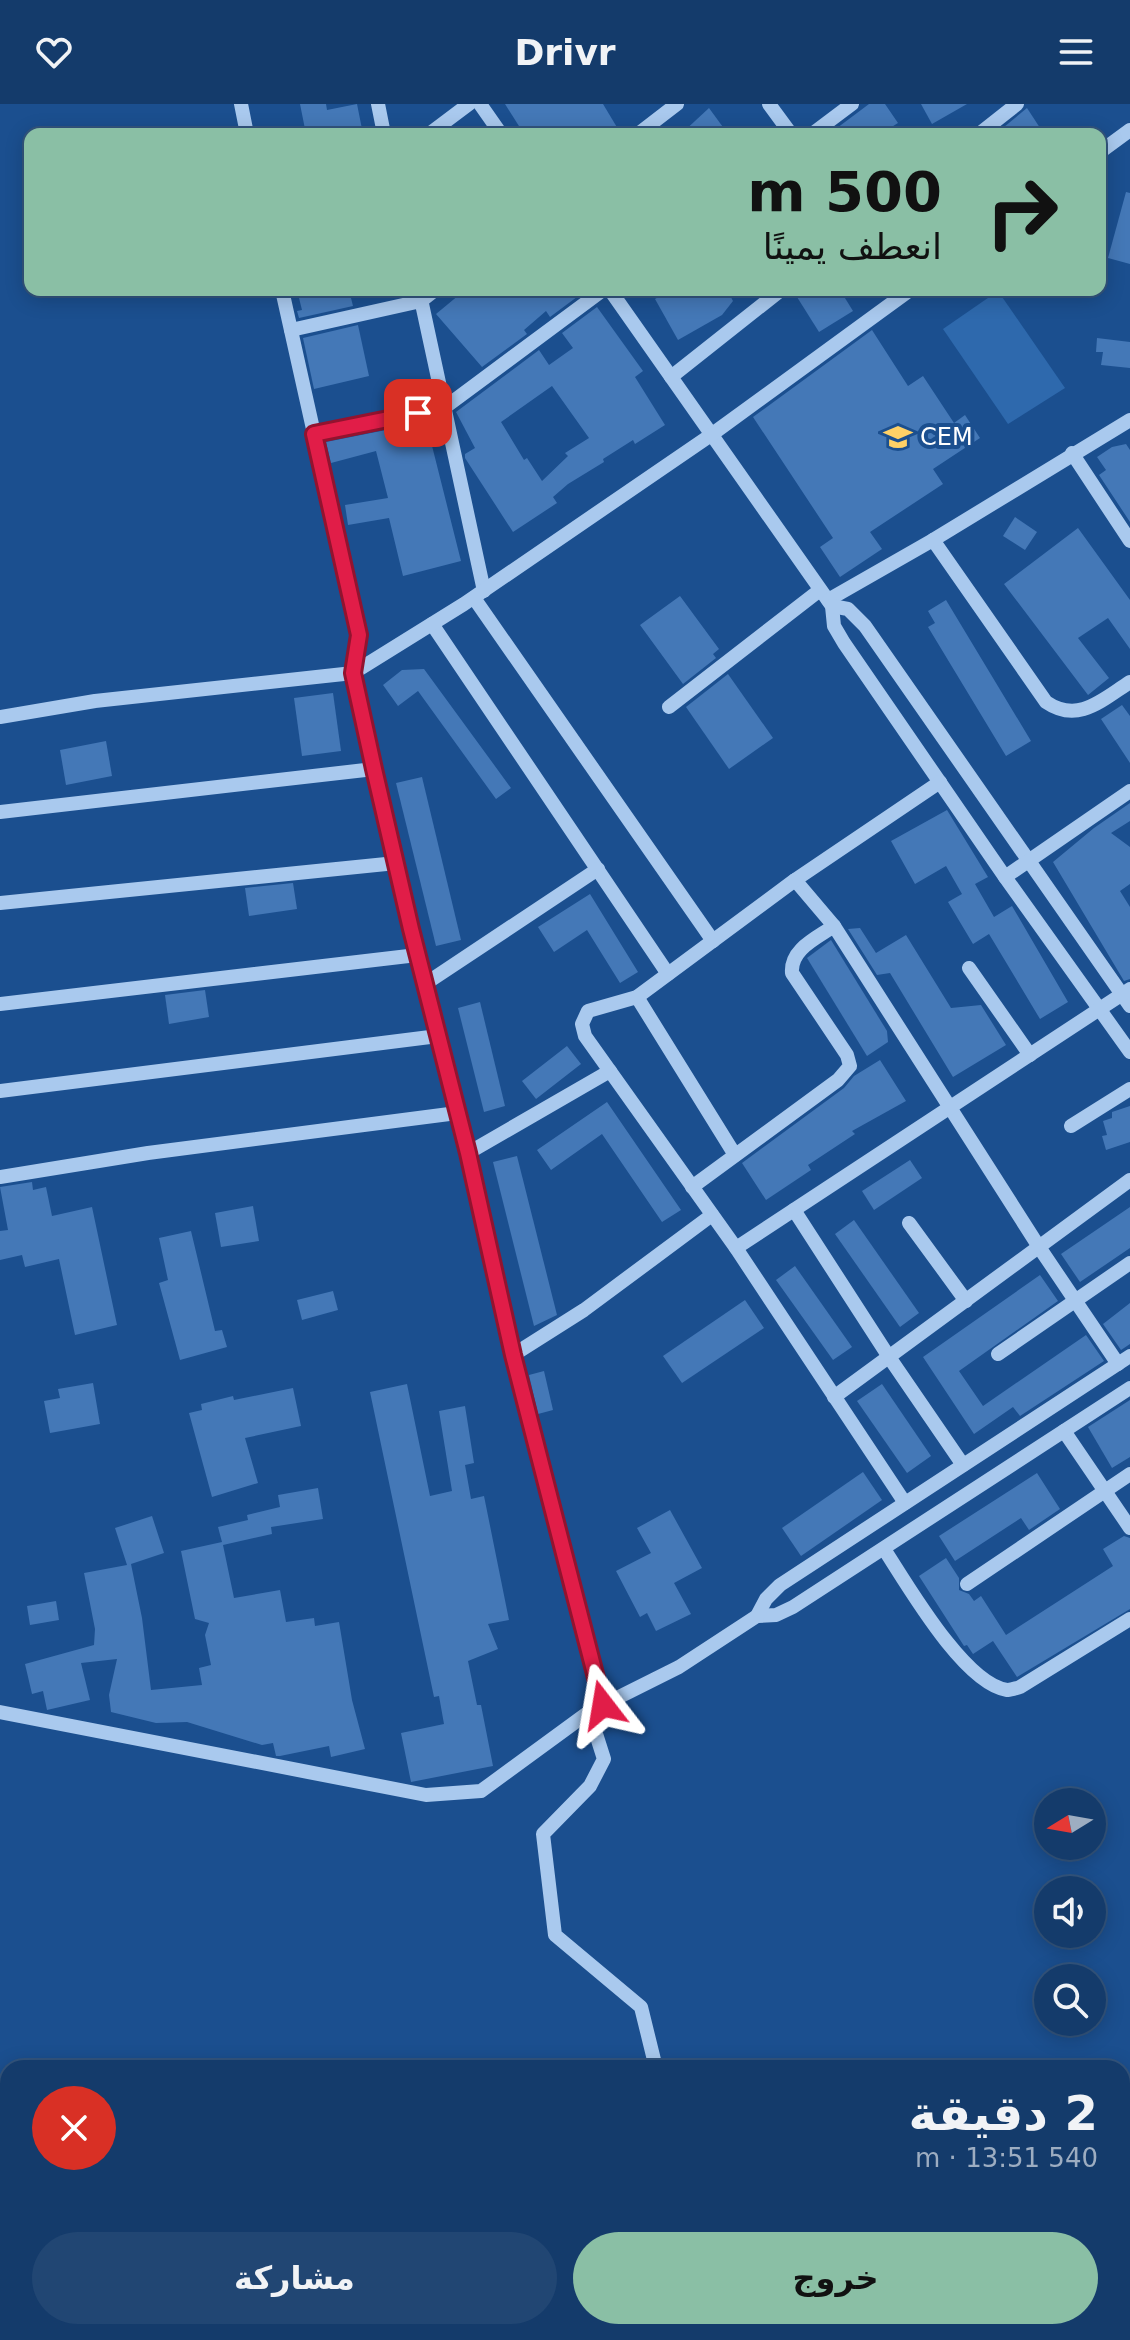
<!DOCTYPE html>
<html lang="ar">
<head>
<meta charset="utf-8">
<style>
	:root { --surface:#143b6b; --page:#214673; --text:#f1f3f6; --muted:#9dadc1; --line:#33557e; --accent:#8abfa5 }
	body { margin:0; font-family:"DejaVu Sans",Vazirmatn,sans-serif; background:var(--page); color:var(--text); direction:rtl; height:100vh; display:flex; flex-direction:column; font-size:30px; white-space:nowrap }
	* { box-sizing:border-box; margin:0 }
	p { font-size:26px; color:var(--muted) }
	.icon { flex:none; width:44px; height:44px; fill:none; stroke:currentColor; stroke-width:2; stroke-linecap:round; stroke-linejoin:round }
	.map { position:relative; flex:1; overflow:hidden; direction:ltr }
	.panel { position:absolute; left:0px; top:1956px; width:1130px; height:280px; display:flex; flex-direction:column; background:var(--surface); border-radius:24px 24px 0 0; box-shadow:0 4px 20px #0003,0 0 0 2px var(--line); direction:rtl }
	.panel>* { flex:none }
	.banner { position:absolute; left:24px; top:24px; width:1082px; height:168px; border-radius:16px; box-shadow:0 4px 20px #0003,0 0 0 2px var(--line); direction:rtl; background:#8abfa5; color:#111; overflow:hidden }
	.needle { width:52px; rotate:259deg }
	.controls { position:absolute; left:1034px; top:1684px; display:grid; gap:16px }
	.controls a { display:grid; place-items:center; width:72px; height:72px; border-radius:50%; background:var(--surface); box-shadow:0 4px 20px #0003,0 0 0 2px var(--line); font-size:40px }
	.pin { position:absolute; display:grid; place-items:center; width:68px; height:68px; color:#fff; margin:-34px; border-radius:16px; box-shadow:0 4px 12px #0006 }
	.me { position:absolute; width:88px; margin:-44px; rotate:346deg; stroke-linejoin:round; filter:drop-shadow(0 0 6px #0008) }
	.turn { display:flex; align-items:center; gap:28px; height:168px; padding:0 32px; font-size:36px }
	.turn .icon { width:104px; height:104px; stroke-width:2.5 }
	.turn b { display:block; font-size:56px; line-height:68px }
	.round { display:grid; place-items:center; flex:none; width:84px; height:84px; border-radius:42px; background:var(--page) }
	.headline { display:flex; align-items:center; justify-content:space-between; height:136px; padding:0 32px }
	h1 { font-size:48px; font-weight:800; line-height:60px }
	.button { display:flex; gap:16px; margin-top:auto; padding:16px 32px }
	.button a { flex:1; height:92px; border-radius:48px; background:var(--accent); color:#111; font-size:32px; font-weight:800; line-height:92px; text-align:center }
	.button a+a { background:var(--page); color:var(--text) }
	header { display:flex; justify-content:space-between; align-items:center; height:104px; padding:0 32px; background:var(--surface); font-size:36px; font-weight:800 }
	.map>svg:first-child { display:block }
	.green { fill:#2e69ad }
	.building { fill:#4478b7; fill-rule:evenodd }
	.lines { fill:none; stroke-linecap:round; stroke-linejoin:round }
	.minor { stroke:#a9c9ee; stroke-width:14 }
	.route-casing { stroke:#92132f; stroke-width:20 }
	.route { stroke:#e11d48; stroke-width:14 }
	.labels { text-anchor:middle; stroke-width:8; stroke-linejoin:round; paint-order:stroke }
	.poi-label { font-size:24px; fill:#fff; stroke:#1b4f8f; text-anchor:start }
</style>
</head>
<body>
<header><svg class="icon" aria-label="menu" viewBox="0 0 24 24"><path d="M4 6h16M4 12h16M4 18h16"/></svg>Drivr<svg class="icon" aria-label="heart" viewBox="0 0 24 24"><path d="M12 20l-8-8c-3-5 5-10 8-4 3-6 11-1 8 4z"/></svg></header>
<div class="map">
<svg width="1130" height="2236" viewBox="0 0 1130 2236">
	<rect width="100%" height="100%" fill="#1b4f8f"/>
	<path class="green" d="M998 187 1065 284 1008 320 943 225Z"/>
	<g class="building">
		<path d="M300 0H326L327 6 357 0 363 30H306Z"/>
		<path d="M505 0H603L618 25 610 30H524Z"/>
		<path d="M869 0H885L898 19 890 24 894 30H829Z"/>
		<path d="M921 0H967L932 20Z"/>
		<path d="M709 4 728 30H681Z"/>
		<path d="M1027 4 1044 30H1000L998 28Z"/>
		<path d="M1126 88 1130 89V160L1108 154Z"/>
		<path d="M297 186H349L353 202 299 214 297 207 302 206Z"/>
		<path d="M465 186H585V187L550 213 546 207 524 226 527 230 482 263 436 210Z"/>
		<path d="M670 186H727L733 197 722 211 678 236 655 195Z"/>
		<path d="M808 186H840L853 207 819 228 797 193Z"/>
		<path d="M597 203 643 267 635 273 665 321 635 340 633 336 603 355 604 358 568 380 553 393 557 399 513 428 465 354V350L475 344 456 308 539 246 549 261 573 244 562 229ZM552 282 589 334 565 349 568 352 542 377 527 354 524 356 501 318Z"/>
		<path d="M358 221 369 272 314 285 303 234Z"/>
		<path d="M872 226 908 282 923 272 954 319 965 311 980 334 933 365 943 380 870 428 882 445 840 473 820 443 833 434 753 313Z"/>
		<path d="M1097 234 1130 238V264L1101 261 1103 248H1096Z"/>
		<path d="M426 318 461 457 403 472 389 414 348 421 345 401 388 394 376 347 331 359 326 338Z"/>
		<path d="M1126 340 1130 346V418L1099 371 1106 366 1097 353 1112 343Z"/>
		<path d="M1015 413 1037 428 1025 446 1003 432Z"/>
		<path d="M1078 424 1130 496V545L1108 514 1078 534 1109 574 1088 591 1004 480Z"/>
		<path d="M680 492 719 545 713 550 716 554 683 580 640 521Z"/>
		<path d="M946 496 1031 637 1006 652 928 523 935 519 928 507Z"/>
		<path d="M424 565 511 684 496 695 418 587 398 602 383 581 402 566Z"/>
		<path d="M728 570 773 634 729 665 686 603Z"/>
		<path d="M333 589 341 647 302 652 294 594Z"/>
		<path d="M1122 601 1130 612V659L1101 615Z"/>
		<path d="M106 637 112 672 66 681 60 646Z"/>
		<path d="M422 673 461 836 436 842 396 679Z"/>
		<path d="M1130 699V717L1111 729 1130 743V780L1120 787 1130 803V875L1124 877 1053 758 1094 724Z"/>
		<path d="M947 706 988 773 975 780 994 813 1012 802 1068 898 1040 915 989 830 973 840 948 798 962 790 946 762 915 780 891 737Z"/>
		<path d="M293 779 297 805 249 812 245 784Z"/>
		<path d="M590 790 638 868 620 879 587 826 554 848 538 823Z"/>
		<path d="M860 824 876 849 906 831 951 904 981 901 1006 941 953 973 890 869 877 871 848 825Z"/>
		<path d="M831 836 887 927 888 938 867 952 807 854Z"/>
		<path d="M205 886 209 913 169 920 165 891Z"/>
		<path d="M480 898 505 1002 484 1008 458 904Z"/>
		<path d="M567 942 581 960 536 995 522 977Z"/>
		<path d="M880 956 906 997 852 1027 855 1030 808 1061 811 1066 766 1096 742 1059 844 984 854 972Z"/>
		<path d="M607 998 681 1106 662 1118 602 1030 551 1066 537 1046Z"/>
		<path d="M1130 1002V1038L1106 1046 1102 1032 1107 1031 1103 1017 1112 1014V1008Z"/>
		<path d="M517 1052 557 1211 534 1222 493 1058Z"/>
		<path d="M910 1056 922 1074 874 1106 862 1087Z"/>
		<path d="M32 1078 33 1086 46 1083 52 1112 92 1103 117 1221 75 1231 59 1155 25 1163 22 1151 0 1156V1127L8 1126 0 1083Z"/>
		<path d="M253 1102 259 1137 221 1143 215 1109Z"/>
		<path d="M1130 1103V1144L1080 1178 1061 1150Z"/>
		<path d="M854 1116 919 1209 900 1223 835 1130Z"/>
		<path d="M191 1127 215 1227 222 1226 227 1243 180 1256 159 1179 168 1176 159 1134Z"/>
		<path d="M795 1162 852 1243 833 1256 776 1176Z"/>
		<path d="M1040 1171 1058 1197 959 1267 983 1302 1086 1231 1104 1257 1020 1312 1013 1303 974 1330 923 1253Z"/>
		<path d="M333 1187 338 1206 302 1216 297 1196Z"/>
		<path d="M745 1196 764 1224 682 1279 663 1252Z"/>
		<path d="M1130 1199V1240L1121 1246 1103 1220Z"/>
		<path d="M544 1267 553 1306 538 1310 529 1271Z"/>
		<path d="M93 1279 100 1320 50 1329 44 1297 60 1294 58 1285Z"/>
		<path d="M407 1280 430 1392 452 1387 439 1307 465 1302 474 1359 465 1361 471 1395 484 1392 509 1516 488 1520 498 1545 468 1557 477 1601H481L493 1662 411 1678 401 1629 444 1620 439 1592 434 1593 370 1288Z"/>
		<path d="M882 1280 931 1352 907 1369 857 1297Z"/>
		<path d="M293 1284 301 1322 245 1334 258 1379 212 1393 189 1309 202 1306 201 1300 233 1292 234 1296Z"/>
		<path d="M1130 1296V1353L1112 1364 1088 1323Z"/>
		<path d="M863 1368 882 1396 801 1452 782 1424Z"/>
		<path d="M1037 1369 1060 1405 1029 1426 1021 1414 955 1457 939 1432Z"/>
		<path d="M318 1384 323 1415 271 1423 272 1430 223 1441 234 1494 280 1486 286 1518 314 1514 315 1522 339 1518 352 1596 365 1645 331 1653 329 1642 280 1652H276L273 1639 262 1641 187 1618 156 1619 111 1608 109 1591 117 1555 81 1559 90 1596 47 1606 43 1587 32 1590 25 1560 94 1541 95 1525 84 1469 127 1461 115 1424 152 1412 164 1449 131 1460 142 1514 151 1586 202 1581 199 1564 211 1561 205 1531 209 1519 195 1515 181 1447 222 1438 218 1423 248 1416 247 1411 280 1403 278 1391Z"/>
		<path d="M670 1406 702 1464 674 1479 691 1510 656 1527 647 1509 640 1513 616 1467 651 1449 637 1424Z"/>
		<path d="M1124 1432 1130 1434V1505L1017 1573 993 1537 973 1550 967 1541 964 1542 919 1472 946 1454 959 1474V1486L969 1490 974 1497 981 1492 1006 1531 1113 1462 1103 1445Z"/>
		<path d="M56 1497 59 1516 30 1521 27 1502Z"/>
	</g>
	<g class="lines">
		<g class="minor">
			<path d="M241 0 247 30"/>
			<path d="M378 0 384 30"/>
			<path d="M480 0 501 30"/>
			<path d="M769 0 791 30"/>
			<path d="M429 30 469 0"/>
			<path d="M638 30 677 0"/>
			<path d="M812 30 852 0"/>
			<path d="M979 30 1017 0"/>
			<path d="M1100 48 1130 26"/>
			<path d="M282 186 359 531 353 569 411 825 468 1049 513 1251 603 1601"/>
			<path d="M419 186 484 487"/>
			<path d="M610 186 832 502 834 522 844 539 1005 773 1130 948"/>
			<path d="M291 226 421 197 435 186"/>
			<path d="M671 273 781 186"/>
			<path d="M314 330 444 304 603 186"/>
			<path d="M1072 349 1130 437"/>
			<path d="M933 436 1046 598C1078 620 1102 596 1130 578"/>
			<path d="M474 494 713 837"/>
			<path d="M828 496 933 436 1130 316"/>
			<path d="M832 502 848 505 865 522 1130 902"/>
			<path d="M432 520 668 870"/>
			<path d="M669 603 820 486"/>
			<path d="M0 613 95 597 353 569 464 500 711 331 910 186"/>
			<path d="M0 708 374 665"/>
			<path d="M1005 773 1130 687"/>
			<path d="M795 776 834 822 1039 1143 1118 1260"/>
			<path d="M0 799 396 759"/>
			<path d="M969 864 1030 951"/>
			<path d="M425 880 598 765"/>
			<path d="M637 893 735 1051"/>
			<path d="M0 900 417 851"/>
			<path d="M0 987 438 932"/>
			<path d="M1071 1022 1130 985"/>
			<path d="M468 1049 610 967"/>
			<path d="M0 1073 148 1049 457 1009"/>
			<path d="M692 1083 838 976 850 962 847 951 792 869C790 845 817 834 834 822"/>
			<path d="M794 1106 889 1253 963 1361"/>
			<path d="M909 1119 966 1197"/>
			<path d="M736 1144 1130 885"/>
			<path d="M998 1250 1130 1159"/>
			<path d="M513 1251 584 1206 712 1111"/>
			<path d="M834 1293 1130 1076"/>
			<path d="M1064 1327 1130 1424"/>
			<path d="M905 1399 736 1144 585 932 582 920 588 907 637 893 795 776 940 678"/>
			<path d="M884 1445C907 1480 964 1580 1007 1586 1009 1586 1018 1584 1020 1583L1130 1515"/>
			<path d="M967 1480 1130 1370"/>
			<path d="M757 1512 776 1511 793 1503 1130 1284"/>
			<path d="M0 1608 426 1691 481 1687 589 1608 679 1563 757 1512 766 1495 780 1481 1130 1252"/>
			<path d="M589 1608 604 1655 590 1682 543 1730 555 1831 641 1903 656 1964"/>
			<path d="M681 2228V2236"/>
		</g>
	</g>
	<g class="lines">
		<defs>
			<path id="route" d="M418 309 314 330 359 531 353 569 374 665 411 825 468 1049 513 1251 603 1601"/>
		</defs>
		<use href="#route" class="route-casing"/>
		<use href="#route" class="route"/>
	</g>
	<defs>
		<symbol id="school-bare" viewBox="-9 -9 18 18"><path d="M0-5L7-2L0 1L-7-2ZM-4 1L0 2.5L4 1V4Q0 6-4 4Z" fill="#ffd166" stroke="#1b4f8f" stroke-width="2.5" paint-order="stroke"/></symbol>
	</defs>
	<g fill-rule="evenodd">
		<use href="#school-bare" x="878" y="313" width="40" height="40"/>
	</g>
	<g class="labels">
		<g class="poi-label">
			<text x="920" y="341">CEM</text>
		</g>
	</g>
</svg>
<div class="controls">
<a><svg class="needle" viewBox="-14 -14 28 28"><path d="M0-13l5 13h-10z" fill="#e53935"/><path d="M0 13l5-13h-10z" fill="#9dadc1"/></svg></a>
<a><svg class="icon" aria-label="sound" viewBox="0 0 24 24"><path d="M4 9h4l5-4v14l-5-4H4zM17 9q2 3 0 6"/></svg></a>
<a><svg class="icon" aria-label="search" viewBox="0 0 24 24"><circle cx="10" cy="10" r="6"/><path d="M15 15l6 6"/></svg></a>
</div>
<div class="pin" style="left:418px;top:309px;background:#d93025"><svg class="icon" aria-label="arrive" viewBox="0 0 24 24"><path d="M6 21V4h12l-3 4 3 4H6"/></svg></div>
<svg class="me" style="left:603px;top:1601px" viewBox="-20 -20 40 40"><path d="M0-17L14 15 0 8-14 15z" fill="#e11d48" stroke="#fff" stroke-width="4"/></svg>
<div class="banner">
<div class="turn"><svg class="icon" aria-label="right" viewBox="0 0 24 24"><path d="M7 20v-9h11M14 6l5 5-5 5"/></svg><div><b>500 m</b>انعطف يمينًا</div></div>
</div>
<section class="panel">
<div class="headline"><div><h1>2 دقيقة</h1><p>540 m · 13:51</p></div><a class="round" style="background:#d93025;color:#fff"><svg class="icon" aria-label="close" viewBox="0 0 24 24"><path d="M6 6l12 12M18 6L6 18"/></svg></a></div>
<div class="button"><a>خروج</a><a>مشاركة</a></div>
</section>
</div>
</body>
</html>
